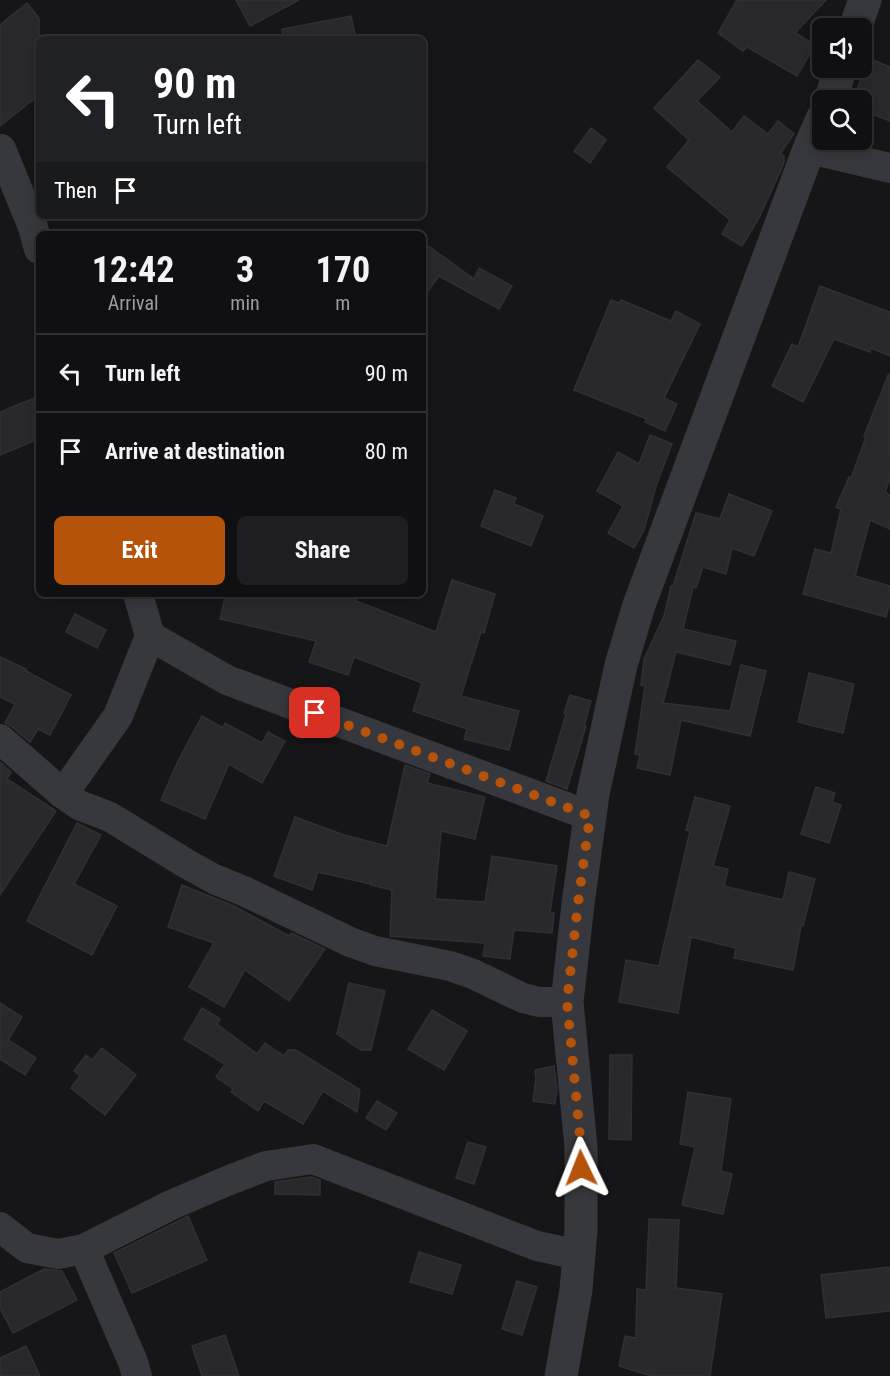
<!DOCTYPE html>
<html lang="en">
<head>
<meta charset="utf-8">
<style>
	:root { --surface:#101012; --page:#1e1e20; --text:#f1f3f6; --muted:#9c9d9f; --line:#303032; --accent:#b45309 }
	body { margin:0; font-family:"Roboto Condensed",sans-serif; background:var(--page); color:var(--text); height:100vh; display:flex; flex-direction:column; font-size:22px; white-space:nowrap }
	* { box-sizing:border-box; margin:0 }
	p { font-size:20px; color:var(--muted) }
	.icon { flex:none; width:33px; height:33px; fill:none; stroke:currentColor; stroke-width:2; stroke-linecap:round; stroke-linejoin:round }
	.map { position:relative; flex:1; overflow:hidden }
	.details { position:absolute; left:36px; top:231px; width:390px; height:366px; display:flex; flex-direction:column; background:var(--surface); border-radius:9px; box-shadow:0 3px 15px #0003,0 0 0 2px var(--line) }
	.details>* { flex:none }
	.top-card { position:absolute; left:36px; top:36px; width:390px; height:183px; border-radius:9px; box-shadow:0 3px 15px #0003,0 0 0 2px var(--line); background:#202124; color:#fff; overflow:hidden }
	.controls { position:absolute; left:812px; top:18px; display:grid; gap:12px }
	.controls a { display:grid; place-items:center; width:60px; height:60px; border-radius:9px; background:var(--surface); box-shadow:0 3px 15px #0003,0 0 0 2px var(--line); font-size:30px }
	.pin { position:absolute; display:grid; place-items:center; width:51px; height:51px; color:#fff; margin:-26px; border-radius:12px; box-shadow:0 3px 9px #0006 }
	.me { position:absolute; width:66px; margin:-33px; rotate:358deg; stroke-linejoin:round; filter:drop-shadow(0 0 4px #0008) }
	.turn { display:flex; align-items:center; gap:21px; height:126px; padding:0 18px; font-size:27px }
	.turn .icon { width:78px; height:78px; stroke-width:2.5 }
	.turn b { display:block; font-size:42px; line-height:51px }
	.then { display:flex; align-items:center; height:57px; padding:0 18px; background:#0003; gap:12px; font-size:22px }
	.eta { display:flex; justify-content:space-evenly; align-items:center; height:102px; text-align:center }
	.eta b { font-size:36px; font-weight:700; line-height:42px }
	.primary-button { display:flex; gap:12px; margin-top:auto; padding:12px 18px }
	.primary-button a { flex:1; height:69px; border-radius:9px; background:var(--accent); color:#fff; font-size:24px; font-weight:700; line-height:69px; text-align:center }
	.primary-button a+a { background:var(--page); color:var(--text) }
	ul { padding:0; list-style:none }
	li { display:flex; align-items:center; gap:18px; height:78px; padding:0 18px; border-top:2px solid var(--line) }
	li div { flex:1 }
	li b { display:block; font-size:22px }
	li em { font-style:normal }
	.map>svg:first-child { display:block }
	.building { fill:#29292c; stroke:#303034; stroke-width:1.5 }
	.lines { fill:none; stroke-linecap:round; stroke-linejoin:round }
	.minor { stroke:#37383d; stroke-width:30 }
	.tertiary { stroke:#37383d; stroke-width:33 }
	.route { stroke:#b45309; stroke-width:10; stroke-dasharray:0 18 }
</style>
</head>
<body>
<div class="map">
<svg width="890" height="1376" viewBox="0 0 890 1376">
	<rect width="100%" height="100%" fill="#161618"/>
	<g class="building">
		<path d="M236 0H299L250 26Z"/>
		<path d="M737 0H826L795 33 815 45 797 76 747 47 743 51 718 33Z"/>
		<path d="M27 3 39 18V95L0 126V25Z"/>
		<path d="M351 16 356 39H283L282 29Z"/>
		<path d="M869 58 890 67V121L861 110V100H853Z"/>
		<path d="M698 60 720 77 697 101 732 132 744 116 768 134 778 121 794 134 780 154 784 156V162L780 172 759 218 742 246 722 234 730 220 667 167 689 140 654 108Z"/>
		<path d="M591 128 606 140 590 163 574 151Z"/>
		<path d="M423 242 474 279 479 268 512 286 499 309 439 276 423 298Z"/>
		<path d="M820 286 890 312V356L871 348 870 352 834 339 803 402 772 386 792 344 798 347Z"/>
		<path d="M611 300 619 303 621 300 671 321 676 311 700 324 664 398 677 404 665 431 645 422 647 419 574 390Z"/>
		<path d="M889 373 890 478 885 492 890 495V529L870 520 855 576 890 586V602L886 617 803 594 815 549 831 553 841 509 836 507 849 477 851 478 866 437 864 436Z"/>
		<path d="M39 396V439L0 455V412Z"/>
		<path d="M650 435 672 444 656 486 644 530 634 548 608 533 623 506 597 491 618 452 639 464Z"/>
		<path d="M495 490 516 498 514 504 543 516 531 546 481 526Z"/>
		<path d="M729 494 772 511 754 556 732 548 726 574 703 567 696 588 693 587 683 629 736 641 730 665 676 652 663 703 730 711 741 665 766 671 750 736 681 720 670 775 637 768 640 755 635 754 645 686 641 685 644 659 664 616 671 586H673L696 513 720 519Z"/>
		<path d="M452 580 495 594 484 633 481 632 461 696 519 711 509 750 464 739 467 729 413 711 422 683 354 657 348 675 309 662 316 641 220 619 226 594H358L356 601 436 632Z"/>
		<path d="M75 614 106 630 97 648 66 632Z"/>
		<path d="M0 657 26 669V671L71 695 50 735 38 729 30 742 11 726 5 723 15 704 0 697Z"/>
		<path d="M809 673 854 684 843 733 798 722Z"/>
		<path d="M570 695 591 701 584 726H586L567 789 546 781 566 714 564 713Z"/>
		<path d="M202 716 223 728 225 723 262 743 268 732 285 741 262 783 229 764 205 819 161 800 178 761Z"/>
		<path d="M0 762 11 772 7 779 56 811 0 895Z"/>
		<path d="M405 765 430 774 427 783 485 797 475 839 441 831 435 899 485 902 492 856 557 866 550 913H554L552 933 514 930 510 959 483 956 485 943 390 936 392 890 371 885 372 881 370 884 318 872 312 890 274 876 295 817 344 835 387 846Z"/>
		<path d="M816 787 835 793 832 802 841 805 829 843 801 834Z"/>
		<path d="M695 797 730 806 713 866 728 869 724 886 783 900 789 872 815 879 803 926H801L793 970 734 958 736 948 691 937 678 1013 619 1002 626 960 659 966 690 831 686 830Z"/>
		<path d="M77 823 101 835 74 884 117 906 92 955 27 921Z"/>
		<path d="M182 885 234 906 289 936 291 933 325 949 289 1001 245 970 224 1007 189 987 214 943 168 927Z"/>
		<path d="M349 983 385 991 371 1050H361L337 1034Z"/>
		<path d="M0 1003 22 1017 8 1040 36 1058 25 1075 0 1059Z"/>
		<path d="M202 1008 220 1019 217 1024 257 1054 265 1043 284 1056 288 1050H296L360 1090 357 1112 323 1091 303 1124 264 1101 258 1111 231 1092 233 1089 216 1077 225 1064 184 1039Z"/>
		<path d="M432 1010 467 1031 444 1070 408 1049Z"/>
		<path d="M102 1048 136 1075 105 1115 71 1088 80 1076 74 1071 86 1055 92 1060Z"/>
		<path d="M610 1055H632L631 1140 609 1139Z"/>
		<path d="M554 1066 557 1089 555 1104 533 1101 536 1078 535 1070Z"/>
		<path d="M688 1092 731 1099 721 1171 732 1174 723 1214 682 1205 695 1147 680 1144Z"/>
		<path d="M377 1101 397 1113 386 1130 366 1118Z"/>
		<path d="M468 1142 486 1147 474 1184 456 1178Z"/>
		<path d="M311 1177 320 1180V1195L275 1194V1182Z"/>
		<path d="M188 1216 207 1260 132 1293 114 1253Z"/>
		<path d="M649 1219 679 1220 676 1288 722 1294 710 1376H651L619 1366 625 1336 636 1338 637 1289 646 1290Z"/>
		<path d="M419 1252 461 1265 452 1294 410 1282Z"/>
		<path d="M890 1267V1311L826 1318 821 1275Z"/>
		<path d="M44 1269 62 1271 77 1300 13 1333 0 1308V1292Z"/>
		<path d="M517 1281 537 1287 522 1335 502 1329Z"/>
		<path d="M225 1335 239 1376H202L192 1346Z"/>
		<path d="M26 1346 40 1376H0V1358Z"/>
	</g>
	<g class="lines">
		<g class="minor">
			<path d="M1 149 33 227 39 249"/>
			<path d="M809 149 890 168"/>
			<path d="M150 636 227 680 590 816"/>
			<path d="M0 739 63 794 79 805 110 817 187 864 214 879 246 892 350 942 375 951 450 966 473 974 523 998 539 1002H567"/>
			<path d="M63 794 118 716 150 636 138 594"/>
			<path d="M0 1227 27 1248 58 1254 84 1249 171 1205 227 1181 266 1166 313 1159 537 1246 579 1255"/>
			<path d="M84 1249 133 1362 137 1376"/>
		</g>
		<g class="tertiary">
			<path d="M855 28 865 0"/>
			<path d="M830 100 841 68"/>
			<path d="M561 1376 576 1290 581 1230V1147L567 1002 578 904 593 794 621 665 639 605 809 149 822 119"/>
		</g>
	</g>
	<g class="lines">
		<path class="route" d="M315 713 590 816 578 903 567 1002 581 1147V1168"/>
	</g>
</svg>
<div class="controls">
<a><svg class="icon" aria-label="sound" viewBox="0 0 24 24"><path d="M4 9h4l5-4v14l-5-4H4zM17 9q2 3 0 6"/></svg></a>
<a><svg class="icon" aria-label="search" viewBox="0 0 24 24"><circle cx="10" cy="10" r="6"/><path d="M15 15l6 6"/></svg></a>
</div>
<div class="pin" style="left:315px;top:713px;background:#d93025"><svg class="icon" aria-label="arrive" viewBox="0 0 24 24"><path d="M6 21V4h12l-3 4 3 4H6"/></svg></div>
<svg class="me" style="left:581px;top:1168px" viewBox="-20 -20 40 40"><path d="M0-17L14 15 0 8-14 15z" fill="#b45309" stroke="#fff" stroke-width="4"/></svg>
<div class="top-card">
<div class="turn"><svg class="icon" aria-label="left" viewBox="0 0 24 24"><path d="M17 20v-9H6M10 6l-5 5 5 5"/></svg><div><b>90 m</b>Turn left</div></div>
<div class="then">Then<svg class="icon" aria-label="arrive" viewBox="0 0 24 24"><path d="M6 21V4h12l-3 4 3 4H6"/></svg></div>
</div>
<section class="details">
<div class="eta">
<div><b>12:42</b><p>Arrival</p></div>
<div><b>3</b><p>min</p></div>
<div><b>170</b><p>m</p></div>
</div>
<ul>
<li><svg class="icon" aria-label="left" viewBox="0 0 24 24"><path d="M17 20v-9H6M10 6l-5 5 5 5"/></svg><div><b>Turn left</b></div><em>90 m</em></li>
<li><svg class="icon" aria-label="arrive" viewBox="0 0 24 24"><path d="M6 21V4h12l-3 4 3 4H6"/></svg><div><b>Arrive at destination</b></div><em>80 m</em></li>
</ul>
<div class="primary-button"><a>Exit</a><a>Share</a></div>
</section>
</div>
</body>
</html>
